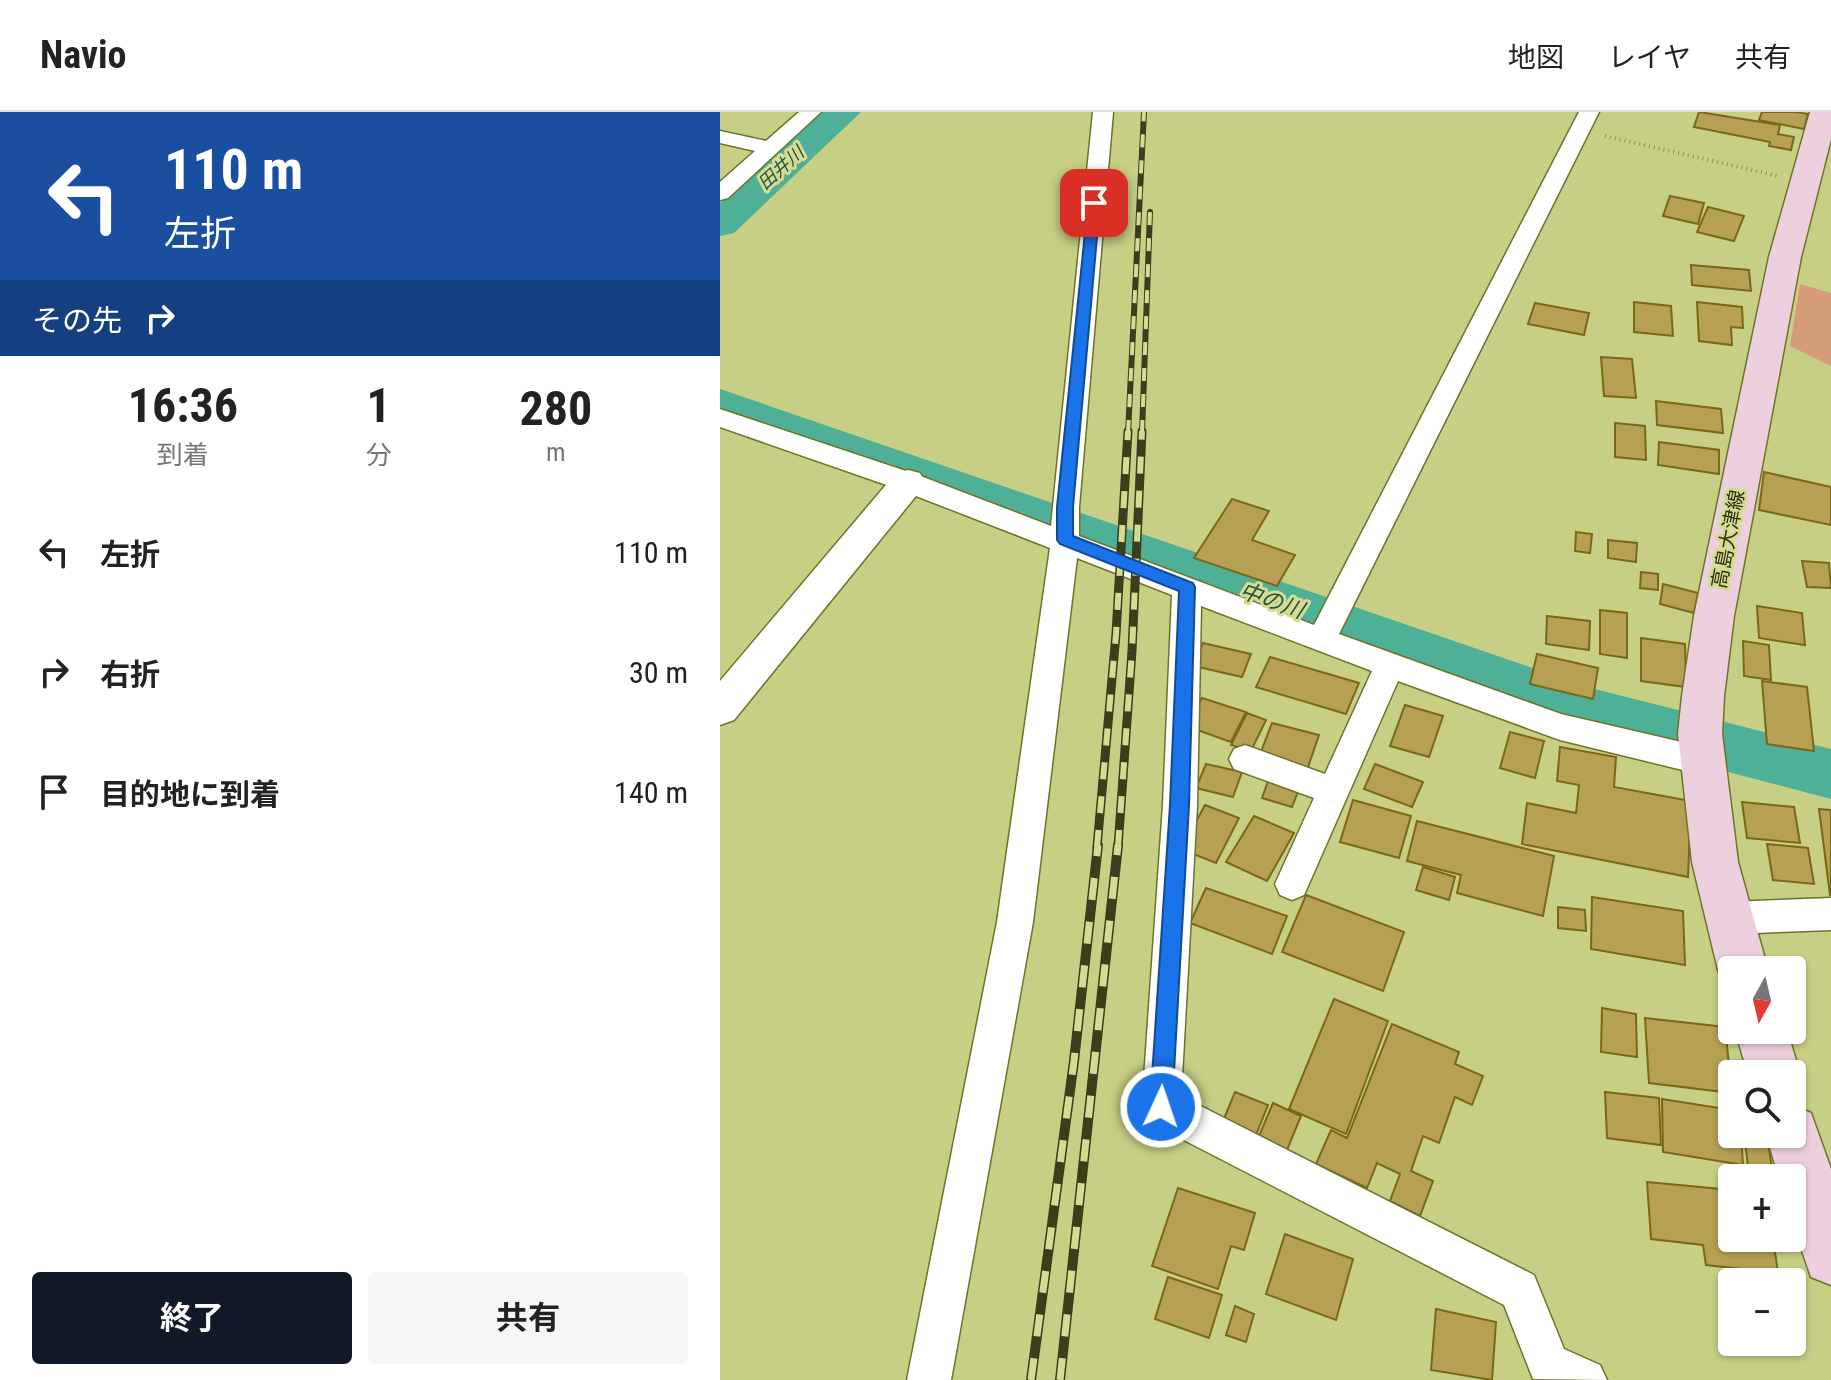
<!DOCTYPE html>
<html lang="ja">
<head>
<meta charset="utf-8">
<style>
	:root { --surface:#fff; --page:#f6f6f6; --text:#222; --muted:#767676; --line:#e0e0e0; --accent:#111827 }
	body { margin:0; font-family:"Roboto Condensed","Noto Sans JP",sans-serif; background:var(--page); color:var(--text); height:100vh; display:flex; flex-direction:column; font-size:30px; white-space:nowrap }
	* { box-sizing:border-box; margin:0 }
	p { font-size:26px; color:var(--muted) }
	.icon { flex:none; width:44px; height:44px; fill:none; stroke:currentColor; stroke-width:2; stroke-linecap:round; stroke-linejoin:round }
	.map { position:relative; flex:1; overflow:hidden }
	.details { display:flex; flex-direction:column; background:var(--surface); width:720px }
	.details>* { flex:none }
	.hud { background:#1a4fa0; color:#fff; overflow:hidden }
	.needle { width:52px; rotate:188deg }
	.tools { position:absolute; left:998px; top:844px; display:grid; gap:16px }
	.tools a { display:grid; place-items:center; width:88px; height:88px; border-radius:8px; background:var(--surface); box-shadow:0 2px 6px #0004; font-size:40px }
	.pin { position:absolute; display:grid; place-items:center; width:68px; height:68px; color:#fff; margin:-34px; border-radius:16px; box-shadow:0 4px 12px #0006 }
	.me { position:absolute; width:88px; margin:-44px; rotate:3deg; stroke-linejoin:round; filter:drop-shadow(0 0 6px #0008) }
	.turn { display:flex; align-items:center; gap:28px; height:168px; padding:0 32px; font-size:36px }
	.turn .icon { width:104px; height:104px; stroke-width:2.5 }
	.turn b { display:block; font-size:56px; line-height:68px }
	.then { display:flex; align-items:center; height:76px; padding:0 32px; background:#0003; gap:16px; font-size:30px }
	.eta { display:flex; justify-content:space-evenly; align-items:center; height:136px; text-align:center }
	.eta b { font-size:48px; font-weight:700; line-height:56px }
	.button { display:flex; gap:16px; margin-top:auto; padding:16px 32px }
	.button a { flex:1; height:92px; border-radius:8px; background:var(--accent); color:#fff; font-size:32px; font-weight:700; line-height:92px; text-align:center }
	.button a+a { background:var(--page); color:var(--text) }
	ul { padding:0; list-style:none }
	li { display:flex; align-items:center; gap:24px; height:120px; padding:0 32px }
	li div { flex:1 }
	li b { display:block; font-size:30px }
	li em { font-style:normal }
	header { display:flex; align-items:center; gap:48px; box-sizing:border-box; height:112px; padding:0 40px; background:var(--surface); border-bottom:2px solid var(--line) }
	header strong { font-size:38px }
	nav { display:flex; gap:44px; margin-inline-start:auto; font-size:28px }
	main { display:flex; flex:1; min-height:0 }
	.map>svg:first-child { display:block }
	.green { fill:#d49c78 }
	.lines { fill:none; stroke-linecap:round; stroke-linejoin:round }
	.river { fill:#4eb096; fill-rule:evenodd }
	.building { fill:#b6a053; stroke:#7b6719; stroke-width:2 }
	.minor-casing { stroke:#6e732a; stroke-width:3 }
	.tertiary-casing { stroke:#6e732a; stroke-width:3 }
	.secondary-casing { stroke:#6e732a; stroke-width:3 }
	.path { stroke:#8c9158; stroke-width:4; stroke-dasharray:1 4; stroke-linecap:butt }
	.minor { fill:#fff; fill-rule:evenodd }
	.tertiary { fill:#fff; fill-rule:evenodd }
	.secondary { fill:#edd0dd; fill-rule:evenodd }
	.rail-far2-casing { stroke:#3b3e1b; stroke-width:6 }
	.rail-far1-casing { stroke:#3b3e1b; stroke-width:9 }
	.rail-casing { stroke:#3b3e1b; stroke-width:10 }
	.rail-far2 { stroke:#d4dc91; stroke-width:4; stroke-dasharray:13; stroke-linecap:butt }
	.rail-far1 { stroke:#d4dc91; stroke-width:6; stroke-dasharray:17; stroke-linecap:butt }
	.rail { stroke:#d4dc91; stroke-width:7; stroke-dasharray:22; stroke-linecap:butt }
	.route { fill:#1a73e8; stroke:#114b97; stroke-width:2 }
	.labels { text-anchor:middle; stroke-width:6; stroke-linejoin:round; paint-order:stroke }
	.far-water-label { font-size:18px; font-style:italic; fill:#265145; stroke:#d4dc91 }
	.street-label { font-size:20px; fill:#2b2d0f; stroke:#d4dc91 }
	.water-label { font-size:22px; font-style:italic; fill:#265145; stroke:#d4dc91 }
</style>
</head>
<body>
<header>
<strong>Navio</strong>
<nav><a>地図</a><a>レイヤ</a><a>共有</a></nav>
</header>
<main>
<section class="details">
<div class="hud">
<div class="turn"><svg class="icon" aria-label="left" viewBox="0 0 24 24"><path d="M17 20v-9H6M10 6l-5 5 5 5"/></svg><div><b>110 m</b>左折</div></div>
<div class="then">その先<svg class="icon" aria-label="right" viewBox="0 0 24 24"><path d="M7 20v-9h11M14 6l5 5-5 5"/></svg></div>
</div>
<div class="eta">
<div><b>16:36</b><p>到着</p></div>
<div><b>1</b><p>分</p></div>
<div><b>280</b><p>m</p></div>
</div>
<ul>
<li><svg class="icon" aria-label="left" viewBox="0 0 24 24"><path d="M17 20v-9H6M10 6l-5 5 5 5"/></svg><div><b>左折</b></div><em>110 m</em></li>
<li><svg class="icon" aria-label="right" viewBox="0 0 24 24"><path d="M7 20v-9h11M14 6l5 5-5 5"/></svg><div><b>右折</b></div><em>30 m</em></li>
<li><svg class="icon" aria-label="arrive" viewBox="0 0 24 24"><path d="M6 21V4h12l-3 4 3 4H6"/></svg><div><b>目的地に到着</b></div><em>140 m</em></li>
</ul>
<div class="button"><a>終了</a><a>共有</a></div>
</section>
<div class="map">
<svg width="1111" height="1268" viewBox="0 0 1111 1268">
	<rect width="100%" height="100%" fill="#c7cf85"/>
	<path class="green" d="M1080 172 1111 181V254L1070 234Z"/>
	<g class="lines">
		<g class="river">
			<path d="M101 0H141L14 121 0 124V91Z"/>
			<path d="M0 277 871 576 1111 637V687L871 624 0 310Z"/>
		</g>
	</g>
	<g class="building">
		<path d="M979 0 1060 13 1058 22 1074 25 1071 38 1049 34 1050 30 974 15Z"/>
		<path d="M1042 0H1076L1088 2 1084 17 1039 8Z"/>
		<path d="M950 84 984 91 978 112 943 104Z"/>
		<path d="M988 95 1024 104 1014 129 977 120Z"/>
		<path d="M971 153 1029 158 1031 179 972 173Z"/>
		<path d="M914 190 951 194 953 224 914 220Z"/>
		<path d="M977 190 1022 195 1023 216 1011 215 1012 233 979 229Z"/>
		<path d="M815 191 869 201 864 223 808 212Z"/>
		<path d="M881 245 912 247 916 286 884 284Z"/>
		<path d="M936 289 1001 297 1003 321 937 313Z"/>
		<path d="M895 311 925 314 926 348 895 345Z"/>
		<path d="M939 330 999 338V362L938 353Z"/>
		<path d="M1044 360 1111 375V413L1039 398Z"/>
		<path d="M512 387 549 399 532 428 575 443 557 474 474 446Z"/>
		<path d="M856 420 872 422 870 441 855 439Z"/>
		<path d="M888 428 917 431 916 450 888 446Z"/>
		<path d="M1082 449 1109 451 1111 476 1087 475Z"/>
		<path d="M921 460 938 462V478L920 476Z"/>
		<path d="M943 472 978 481 974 501 940 492Z"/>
		<path d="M1037 494 1082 501 1085 533 1039 526Z"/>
		<path d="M880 498 907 501V546L880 542Z"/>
		<path d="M827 504 870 509 869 538 826 532Z"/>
		<path d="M921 526 965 532 966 575 921 569Z"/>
		<path d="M1023 529 1049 533 1051 568 1024 564Z"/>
		<path d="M483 531 531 542 522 565 474 554Z"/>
		<path d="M817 542 878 556 873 587 810 572Z"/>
		<path d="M550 545 639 571 626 602 536 575Z"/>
		<path d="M1042 569 1087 575 1094 639 1047 632Z"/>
		<path d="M482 586 526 600 511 630 466 614Z"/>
		<path d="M685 593 723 604 709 645 670 634Z"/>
		<path d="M527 601 546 608 531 639 511 633Z"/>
		<path d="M552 611 599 623 587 658 539 645Z"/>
		<path d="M790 620 824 629 815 666 780 656Z"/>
		<path d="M840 635 896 645 894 675 971 689 968 765 802 732 807 691 856 701 859 673 837 669Z"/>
		<path d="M486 652 522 660 513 685 476 676Z"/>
		<path d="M655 652 703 670 692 695 644 677Z"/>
		<path d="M548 669 579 677 572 695 542 686Z"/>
		<path d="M633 688 691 704 679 746 620 730Z"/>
		<path d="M1022 690 1074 695 1080 731 1027 726Z"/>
		<path d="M485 693 519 706 496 751 461 737Z"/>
		<path d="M1099 697 1111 698V783H1110Z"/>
		<path d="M534 704 574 721 547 769 506 750Z"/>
		<path d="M697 709 834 744 823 804 737 781 741 763 687 749Z"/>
		<path d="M1047 732 1088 736 1094 772 1053 768Z"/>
		<path d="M703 755 735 765 729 788 696 778Z"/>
		<path d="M486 776 567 804 552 842 470 811Z"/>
		<path d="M586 783 684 820 663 879 562 840Z"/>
		<path d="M872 785 963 799 965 853 871 837Z"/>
		<path d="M838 795 865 798 866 819 838 816Z"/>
		<path d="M614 887 668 909 626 1022 569 997Z"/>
		<path d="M882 896 916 902 917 945 881 940Z"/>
		<path d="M925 906 1005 915 1012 981 929 971Z"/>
		<path d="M672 912 739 940 735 952 763 964 752 993 735 985 719 1031 703 1024 691 1059 713 1069 700 1104 670 1089 680 1062 657 1051 647 1076 596 1052 611 1018 627 1026Z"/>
		<path d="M515 980 548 993 536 1023 503 1009Z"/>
		<path d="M885 980 939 986 941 1033 887 1026Z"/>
		<path d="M942 987 1012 998V1022H1021L1023 1053 943 1040Z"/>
		<path d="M553 991 581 1004 565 1043 536 1031Z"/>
		<path d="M1024 1022 1047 1023 1052 1057 1028 1054Z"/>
		<path d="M927 1070 1012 1078V1126H1053L1058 1161 986 1153 983 1133 931 1127Z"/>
		<path d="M458 1076 535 1101 524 1138 511 1134 498 1177 432 1154Z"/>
		<path d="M565 1122 633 1147 616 1208 546 1182Z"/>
		<path d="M1003 1164 1037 1170H1012V1222L1006 1220Z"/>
		<path d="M448 1165 502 1183 489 1226 435 1207Z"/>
		<path d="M515 1194 534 1202 526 1230 506 1223Z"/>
		<path d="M716 1197 776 1210 772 1268 711 1258Z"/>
	</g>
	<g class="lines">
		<defs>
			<g id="minor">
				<path d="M79 0H101L8 86 0 88V70L35 39 0 31V19L46 29Z"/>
				<path d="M373 0H393L359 395V424L594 513 859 0H879L619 522 841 602 983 635 994 639 999 649 994 659 983 663 840 628 678 569 584 783 572 788 560 783 555 772 594 686 514 657 509 647 514 637 525 633 605 662 652 559 481 494 477 693 461 984 814 1163 844 1237 880 1253 887 1268 813 1267 784 1193 427 1009 422 995 443 693 452 483 357 446 313 810 231 1268H187L277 810 330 436 178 377 0 315V297L198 363 331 414Z"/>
				<path d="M1111 786V818L1008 822 996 818 990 806 996 794 1008 790Z"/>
			</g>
			<path id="tertiary" d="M188 358 200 361 205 370 200 379 14 608 0 613V569L176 361Z"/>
			<g id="secondary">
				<path d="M1090 0H1111V27L1081 145 1014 504 1004 584 1002 622 1018 750 1048 858H1012V877L1005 875 998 858 972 750 958 622 962 584 974 504 1049 145Z"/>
				<path d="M1015 918H1067L1080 962 1073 981 1072 962H1028Z"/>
				<path d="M1072 993 1091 1001 1111 1057V1173L1091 1165 1072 1110V1066H1059L1046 1022H1072Z"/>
			</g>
		</defs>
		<use href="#minor" class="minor-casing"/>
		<use href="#tertiary" class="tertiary-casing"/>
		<use href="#secondary" class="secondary-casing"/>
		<path class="path" d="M885 24 1058 64"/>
		<use href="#minor" class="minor"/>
		<use href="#tertiary" class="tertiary"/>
		<use href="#secondary" class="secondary"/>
		<defs>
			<g id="rail-far2">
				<path d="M408 321 424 0"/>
				<path d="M422 321 430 100"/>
			</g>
			<g id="rail-far1">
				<path d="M377 735 396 522 408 319"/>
				<path d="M398 735 412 539 422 319"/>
			</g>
			<g id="rail">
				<path d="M311 1268 354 949 378 733"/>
				<path d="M340 1268 398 733"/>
			</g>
		</defs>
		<use href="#rail-far2" class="rail-far2-casing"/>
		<use href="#rail-far1" class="rail-far1-casing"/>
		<use href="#rail" class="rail-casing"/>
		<use href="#rail-far2" class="rail-far2"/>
		<use href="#rail-far1" class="rail-far1"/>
		<use href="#rail" class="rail"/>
	</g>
	<path class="route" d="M374 87 380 91 353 395V424L473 471 475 475 469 693 452 995 449 1003 441 1006 433 1003 430 995 450 693 459 479 340 432 337 428V395L368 91Z"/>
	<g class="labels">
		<g class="far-water-label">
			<text transform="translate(61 56) rotate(-42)" y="6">田井川</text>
		</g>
		<g class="street-label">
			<text transform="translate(1008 427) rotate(-79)" y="7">高島大津線</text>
		</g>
		<g class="water-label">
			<text transform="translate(552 488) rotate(19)" y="8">中の川</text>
		</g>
	</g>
</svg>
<div class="tools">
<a><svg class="needle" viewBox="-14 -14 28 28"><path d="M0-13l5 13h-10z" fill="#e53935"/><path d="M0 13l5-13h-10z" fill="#767676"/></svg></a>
<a><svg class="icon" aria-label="search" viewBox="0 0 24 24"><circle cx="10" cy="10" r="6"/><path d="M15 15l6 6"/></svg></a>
<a>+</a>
<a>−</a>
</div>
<div class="pin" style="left:374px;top:91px;background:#d93025"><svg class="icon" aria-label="arrive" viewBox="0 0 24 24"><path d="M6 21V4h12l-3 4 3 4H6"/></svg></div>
<svg class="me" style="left:441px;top:995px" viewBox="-20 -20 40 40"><circle r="17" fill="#1a73e8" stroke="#fff" stroke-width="3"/><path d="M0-11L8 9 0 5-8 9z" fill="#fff"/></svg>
</div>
</main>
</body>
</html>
